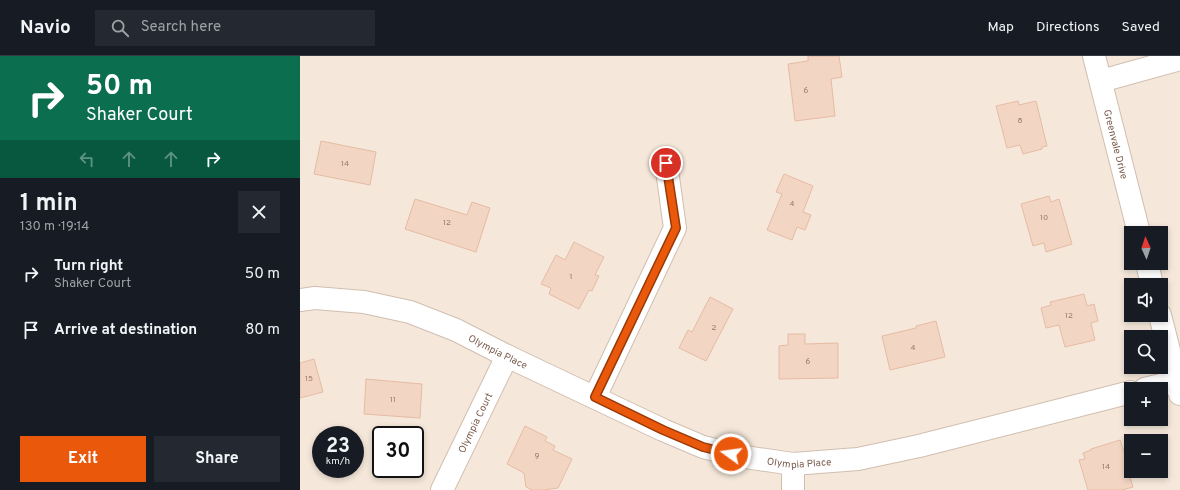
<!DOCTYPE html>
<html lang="en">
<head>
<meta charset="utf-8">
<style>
	:root { --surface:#171b24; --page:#242831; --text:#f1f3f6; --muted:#9ea1a6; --line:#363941; --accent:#ea580c }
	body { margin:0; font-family:Overpass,sans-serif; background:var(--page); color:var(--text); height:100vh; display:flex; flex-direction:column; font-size:15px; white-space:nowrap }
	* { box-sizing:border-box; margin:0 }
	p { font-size:13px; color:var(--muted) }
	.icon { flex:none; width:22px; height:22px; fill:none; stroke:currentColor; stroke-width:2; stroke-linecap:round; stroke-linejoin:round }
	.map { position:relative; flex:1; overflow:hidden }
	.panel { display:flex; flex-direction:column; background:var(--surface); width:300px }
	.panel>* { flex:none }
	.hud { background:#0b6e4f; color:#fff; overflow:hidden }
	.needle { width:26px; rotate:357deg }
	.controls { position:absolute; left:824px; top:170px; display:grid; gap:8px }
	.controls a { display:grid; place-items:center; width:44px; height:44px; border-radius:0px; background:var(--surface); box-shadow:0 2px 6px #0003; font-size:20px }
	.speed { position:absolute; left:12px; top:370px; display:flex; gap:8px; font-size:20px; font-weight:700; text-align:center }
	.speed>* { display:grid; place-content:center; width:52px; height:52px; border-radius:50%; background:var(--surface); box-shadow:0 2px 6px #0003; line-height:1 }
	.speed small { font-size:10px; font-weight:400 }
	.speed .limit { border:2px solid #111; border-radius:6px; background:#fff; color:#111 }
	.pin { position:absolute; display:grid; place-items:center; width:34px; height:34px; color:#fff; margin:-17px; border:2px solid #fff; border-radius:50%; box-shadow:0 1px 4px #0007 }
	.me { position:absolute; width:44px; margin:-22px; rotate:284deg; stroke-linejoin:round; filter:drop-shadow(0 0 3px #0008) }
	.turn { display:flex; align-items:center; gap:14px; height:84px; padding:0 20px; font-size:18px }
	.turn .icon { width:52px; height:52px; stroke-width:2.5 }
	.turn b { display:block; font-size:28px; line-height:34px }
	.lanes { display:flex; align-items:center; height:38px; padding:0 20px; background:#0003; justify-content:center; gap:20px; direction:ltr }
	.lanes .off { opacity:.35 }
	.round { display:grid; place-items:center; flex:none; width:42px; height:42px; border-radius:0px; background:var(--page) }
	.head { display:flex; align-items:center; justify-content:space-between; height:68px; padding:0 20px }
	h1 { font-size:24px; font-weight:700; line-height:30px }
	.cta { display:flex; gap:8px; margin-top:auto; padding:8px 20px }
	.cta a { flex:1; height:46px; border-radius:0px; background:var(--accent); color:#fff; font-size:16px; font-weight:700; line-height:46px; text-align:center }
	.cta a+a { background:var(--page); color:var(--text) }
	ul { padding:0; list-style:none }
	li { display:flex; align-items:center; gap:12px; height:56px; padding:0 20px }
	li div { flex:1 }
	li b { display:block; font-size:15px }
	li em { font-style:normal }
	header { display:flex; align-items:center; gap:24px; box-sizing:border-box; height:56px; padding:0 20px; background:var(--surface); border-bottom:1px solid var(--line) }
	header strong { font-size:19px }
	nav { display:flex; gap:22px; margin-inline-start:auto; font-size:14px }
	.search { width:280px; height:36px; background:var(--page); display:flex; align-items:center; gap:10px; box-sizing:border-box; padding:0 14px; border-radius:0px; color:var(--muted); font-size:15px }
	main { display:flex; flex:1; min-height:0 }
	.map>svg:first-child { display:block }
	.residential { fill:#f5e8da; fill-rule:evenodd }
	.building { fill:#f3d5c3; stroke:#e6bba3 }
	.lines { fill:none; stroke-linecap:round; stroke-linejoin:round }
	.minor-casing { stroke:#d1beb0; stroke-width:24 }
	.minor { stroke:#fff; stroke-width:22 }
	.route-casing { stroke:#983908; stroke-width:10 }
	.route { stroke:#ea580c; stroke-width:7 }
	.labels { text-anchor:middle; stroke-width:3; stroke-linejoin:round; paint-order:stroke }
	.number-label { font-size:8px; fill:#987a6a }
	.street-label { font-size:10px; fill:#7a5c4d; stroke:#fffaf3 }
</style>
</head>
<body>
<header>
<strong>Navio</strong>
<div class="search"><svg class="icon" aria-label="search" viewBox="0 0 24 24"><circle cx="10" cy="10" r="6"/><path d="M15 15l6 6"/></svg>Search here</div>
<nav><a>Map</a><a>Directions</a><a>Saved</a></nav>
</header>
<main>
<section class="panel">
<div class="hud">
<div class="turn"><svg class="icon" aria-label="right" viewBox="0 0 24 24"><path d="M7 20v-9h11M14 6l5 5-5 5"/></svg><div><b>50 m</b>Shaker Court</div></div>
<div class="lanes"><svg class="icon off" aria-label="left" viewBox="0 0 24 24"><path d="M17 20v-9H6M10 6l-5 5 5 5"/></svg><svg class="icon off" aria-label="ahead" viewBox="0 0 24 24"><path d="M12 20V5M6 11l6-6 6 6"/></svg><svg class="icon off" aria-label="ahead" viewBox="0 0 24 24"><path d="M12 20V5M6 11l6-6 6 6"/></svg><svg class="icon" aria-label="right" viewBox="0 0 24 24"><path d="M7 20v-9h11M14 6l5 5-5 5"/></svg></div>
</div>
<div class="head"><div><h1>1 min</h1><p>130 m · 19:14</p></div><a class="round"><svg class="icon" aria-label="close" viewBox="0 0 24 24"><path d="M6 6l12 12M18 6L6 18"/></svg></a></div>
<ul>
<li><svg class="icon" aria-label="right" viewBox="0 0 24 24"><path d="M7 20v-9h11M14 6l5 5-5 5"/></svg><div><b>Turn right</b><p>Shaker Court</p></div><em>50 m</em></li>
<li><svg class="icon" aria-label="arrive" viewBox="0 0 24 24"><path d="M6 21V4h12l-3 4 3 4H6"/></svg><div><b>Arrive at destination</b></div><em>80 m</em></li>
</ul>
<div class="cta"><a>Exit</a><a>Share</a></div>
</section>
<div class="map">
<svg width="880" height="434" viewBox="0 0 880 434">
	<rect width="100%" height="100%" fill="#fdf6ec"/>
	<path class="residential" d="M0 0H880V434H0ZM831 177H861V207H831ZM831 229H861V259H831ZM831 281H861V311H831ZM831 333H861V363H831ZM21 379H55V413H21ZM81 379H115V413H81ZM831 385H861V415H831Z"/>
	<g class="building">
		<path d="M508 0H539L542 21 531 23 535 60 495 65 488 8 508 5Z"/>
		<path d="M718 45 719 49 736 45 747 90 742 91V93L723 98 720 89 707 92 696 50Z"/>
		<path d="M21 85 76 96 70 129 14 118Z"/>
		<path d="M484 118 513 130 503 156 511 159 505 174 497 171 492 184 467 174 482 138 476 136Z"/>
		<path d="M749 140 751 146 759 143 772 188 746 196 744 187 733 190 721 148Z"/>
		<path d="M115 143 167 159 172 146 190 152 176 196 105 173Z"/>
		<path d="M274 186 304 201 295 219 299 220 292 235 289 234 279 253 249 238 251 232 241 228 256 199 265 204Z"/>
		<path d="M784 238 787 250 794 248 798 265 791 267 795 284 765 291 759 269 746 272 741 252 751 249 750 246Z"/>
		<path d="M410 241 433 253 406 305 379 292 388 274 392 276Z"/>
		<path d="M636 265 645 301 590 314 582 280 616 272V270Z"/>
		<path d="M488 278H505V288L538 287V322L479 323V290L488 289Z"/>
		<path d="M14 303 23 336 0 342V307Z"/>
		<path d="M66 323 122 328 120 362 64 358Z"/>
		<path d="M225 370 247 381 245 385 255 390 253 394 272 403 258 432 244 434H232L226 431 224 417 207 408Z"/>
		<path d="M820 384 826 401 829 400 831 406V415H834V416L829 418 833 431 822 434H788L779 404 785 403 783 397 791 394V393Z"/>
	</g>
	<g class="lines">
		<defs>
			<g id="minor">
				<path id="s1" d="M794 0 839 177"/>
				<path d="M801 25 880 3"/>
				<path d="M847 207 852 229"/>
				<path id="s2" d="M0 244 15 242 64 246 110 256 156 274 207 300 363 374 403 391 445 401 493 408 558 403 619 390 831 336"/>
				<path d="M860 259 880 338"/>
				<path d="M845 333 877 325"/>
				<path d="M295 341 375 172 366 107"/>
				<path d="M493 408V434"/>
				<path id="s3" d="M142 434 207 300"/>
			</g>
		</defs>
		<use href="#minor" class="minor-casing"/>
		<use href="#minor" class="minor"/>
	</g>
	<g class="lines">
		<defs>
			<path id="route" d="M366 107 376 172 295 341 363 374 403 391 431 398"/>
		</defs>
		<use href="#route" class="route-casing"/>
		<use href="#route" class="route"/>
	</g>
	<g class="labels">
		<g class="number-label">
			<text x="506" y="37">6</text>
			<text x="720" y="67">8</text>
			<text x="45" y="110">14</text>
			<text x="492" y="150">4</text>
			<text x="744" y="164">10</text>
			<text x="147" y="169">12</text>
			<text x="271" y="223">1</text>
			<text x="769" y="262">12</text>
			<text x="414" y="274">2</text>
			<text x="613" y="294">4</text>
			<text x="508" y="308">6</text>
			<text x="9" y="325">15</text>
			<text x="93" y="346">11</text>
			<text x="237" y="402">9</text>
			<text x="806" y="413">14</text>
		</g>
		<g class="street-label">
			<text dy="4" stroke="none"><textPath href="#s1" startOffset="91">Greenvale Drive</textPath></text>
			<text dy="4" stroke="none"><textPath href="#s2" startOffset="208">Olympia Place</textPath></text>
			<text dy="4" stroke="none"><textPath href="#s3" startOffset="75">Olympia Court</textPath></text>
			<text dy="4" stroke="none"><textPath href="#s2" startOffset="532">Olympia Place</textPath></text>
		</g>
	</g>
</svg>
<div class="controls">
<a><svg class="needle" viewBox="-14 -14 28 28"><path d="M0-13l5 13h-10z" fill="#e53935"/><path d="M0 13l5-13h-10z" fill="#9ea1a6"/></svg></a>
<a><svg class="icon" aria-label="sound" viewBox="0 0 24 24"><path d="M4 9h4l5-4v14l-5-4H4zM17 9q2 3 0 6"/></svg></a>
<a><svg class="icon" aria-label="search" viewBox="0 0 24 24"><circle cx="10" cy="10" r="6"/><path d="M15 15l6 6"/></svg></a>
<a>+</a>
<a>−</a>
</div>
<div class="speed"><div>23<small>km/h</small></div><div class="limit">30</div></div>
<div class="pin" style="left:366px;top:107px;background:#d93025"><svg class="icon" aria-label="arrive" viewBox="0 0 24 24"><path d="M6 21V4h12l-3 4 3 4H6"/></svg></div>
<svg class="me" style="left:431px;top:398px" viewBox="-20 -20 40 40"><circle r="17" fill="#ea580c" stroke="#fff" stroke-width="3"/><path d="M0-11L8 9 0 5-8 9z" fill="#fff"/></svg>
</div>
</main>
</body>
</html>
